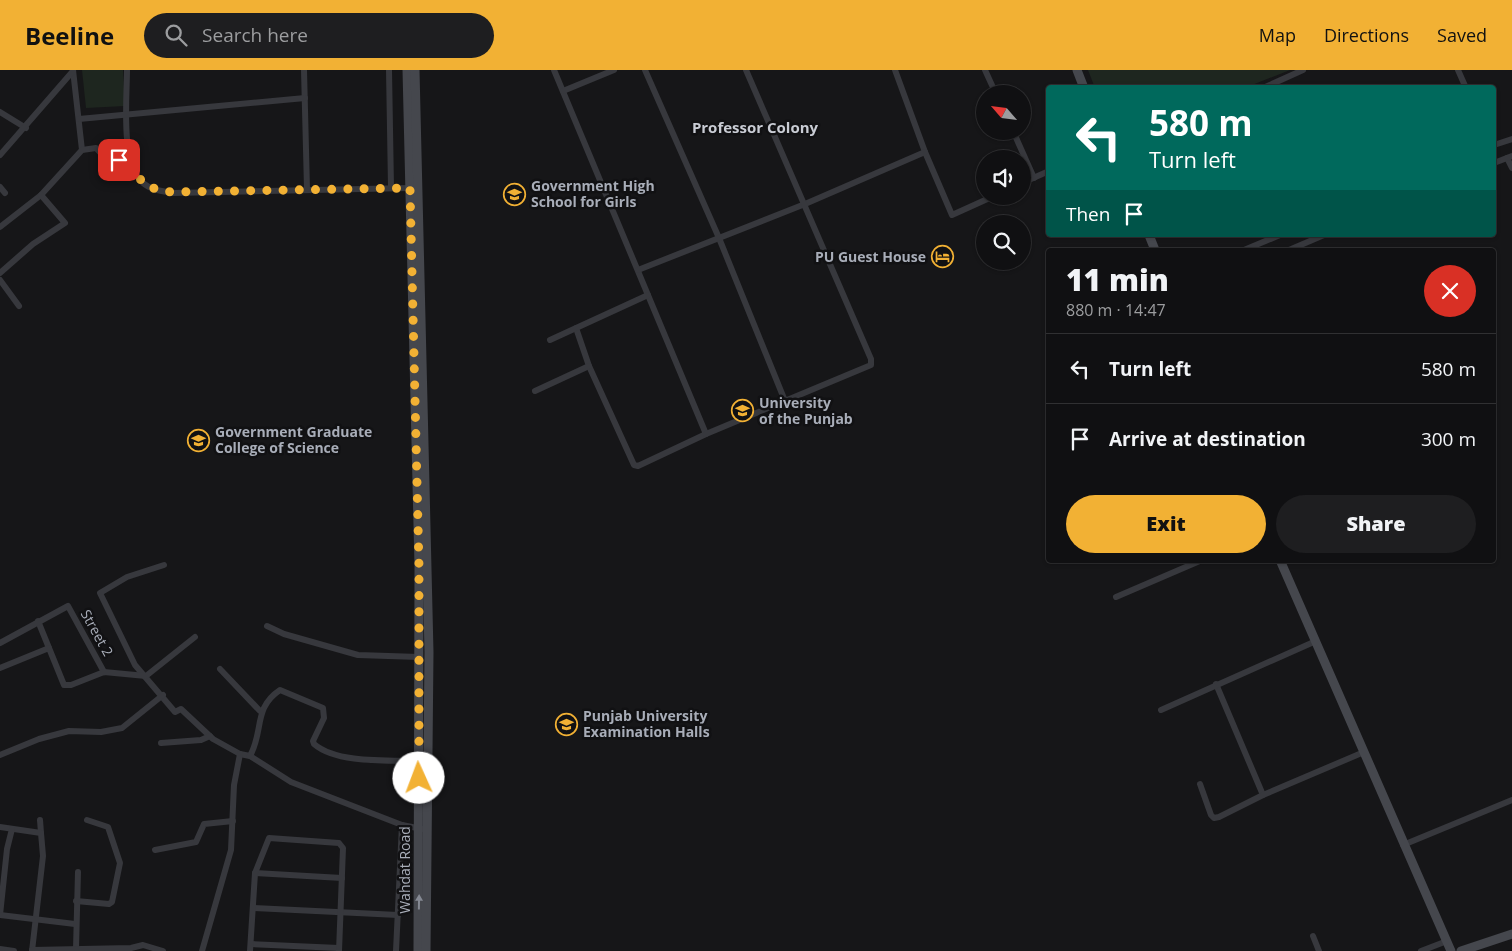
<!DOCTYPE html>
<html lang="en">
<head>
<meta charset="utf-8">
<style>
	:root { --surface:#101012; --page:#1e1e20; --text:#f1f3f6; --muted:#9c9d9f; --line:#303032; --accent:#f2b134 }
	body { margin:0; font-family:"Open Sans",sans-serif; background:var(--page); color:var(--text); height:100vh; display:flex; flex-direction:column; font-size:19px; white-space:nowrap }
	* { box-sizing:border-box; margin:0 }
	p { font-size:16px; color:var(--muted) }
	.icon { flex:none; width:28px; height:28px; fill:none; stroke:currentColor; stroke-width:2; stroke-linecap:round; stroke-linejoin:round }
	.map { position:relative; flex:1; overflow:hidden }
	.side { position:absolute; left:1046px; top:178px; width:450px; height:315px; display:flex; flex-direction:column; background:var(--surface); border-radius:5px; box-shadow:0 1px 4px #0004,0 0 0 1px var(--line) }
	.side>* { flex:none }
	.top-card { position:absolute; left:1046px; top:15px; width:450px; height:152px; border-radius:5px; box-shadow:0 1px 4px #0004,0 0 0 1px var(--line); background:#00695c; color:#fff; overflow:hidden }
	.needle { width:32px; rotate:298deg }
	.fabs { position:absolute; left:976px; top:15px; display:grid; gap:10px }
	.fabs a { display:grid; place-items:center; width:55px; height:55px; border-radius:50%; background:var(--surface); box-shadow:0 1px 4px #0004,0 0 0 1px var(--line); font-size:25px }
	.pin { position:absolute; display:grid; place-items:center; width:42px; height:42px; color:#fff; margin:-21px; border-radius:10px; box-shadow:0 2px 8px #0006 }
	.me { position:absolute; width:55px; margin:-28px; rotate:358deg; stroke-linejoin:round; filter:drop-shadow(0 0 4px #0008) }
	.turn { display:flex; align-items:center; gap:18px; height:105px; padding:0 20px; font-size:22px }
	.turn .icon { width:65px; height:65px; stroke-width:2.5 }
	.turn b { display:block; font-size:35px; line-height:42px }
	.then { display:flex; align-items:center; height:48px; padding:0 20px; background:#0003; gap:10px; font-size:19px }
	.round { display:grid; place-items:center; flex:none; width:52px; height:52px; border-radius:26px; background:var(--page) }
	.overview { display:flex; align-items:center; justify-content:space-between; height:85px; padding:0 20px }
	h1 { font-size:30px; font-weight:800; line-height:38px }
	.cta { display:flex; gap:10px; margin-top:auto; padding:10px 20px }
	.cta a { flex:1; height:58px; border-radius:30px; background:var(--accent); color:#111; font-size:20px; font-weight:800; line-height:58px; text-align:center }
	.cta a+a { background:var(--page); color:var(--text) }
	ul { padding:0; list-style:none }
	li { display:flex; align-items:center; gap:15px; height:70px; padding:0 20px; border-top:1px solid var(--line) }
	li div { flex:1 }
	li b { display:block; font-size:19px }
	li em { font-style:normal }
	header { display:flex; align-items:center; gap:30px; box-sizing:border-box; height:70px; padding:0 25px; background:var(--accent); color:#111 }
	header strong { font-size:24px }
	nav { display:flex; gap:28px; margin-inline-start:auto; font-size:18px }
	.search { width:350px; height:45px; background:var(--page); display:flex; align-items:center; gap:12px; box-sizing:border-box; padding:0 18px; border-radius:28px; color:var(--muted); font-size:19px }
	.map>svg:first-child { display:block }
	.green { fill:#1e261f }
	.lines { fill:none; stroke-linecap:round; stroke-linejoin:round }
	.street { stroke:#37383d; stroke-width:6 }
	.secondary { stroke:#45474d; stroke-width:9 }
	.oneway { fill:#858993 }
	.route { stroke:#f2b134; stroke-width:9; stroke-dasharray:0 16.2 }
	.labels { text-anchor:middle; stroke-width:5; stroke-linejoin:round; paint-order:stroke }
	.poi-label { font-size:14px; font-weight:bold; fill:#a8adb8; stroke:#111113; text-anchor:start }
	.street-label { font-size:14px; fill:#a8adb8; stroke:#111113 }
	.neighbourhood-label { font-size:15px; font-weight:bold; fill:#c9ccd4; stroke:#111113 }
</style>
</head>
<body>
<header>
<strong>Beeline</strong>
<div class="search"><svg class="icon" aria-label="search" viewBox="0 0 24 24"><circle cx="10" cy="10" r="6"/><path d="M15 15l6 6"/></svg>Search here</div>
<nav><a>Map</a><a>Directions</a><a>Saved</a></nav>
</header>
<div class="map">
<svg width="1512" height="881" viewBox="0 0 1512 881">
	<rect width="100%" height="100%" fill="#161618"/>
	<g class="green">
		<path d="M82 0H123L125 36 86 38Z"/>
		<path d="M1088 0H1290L1247 17 1095 18Z"/>
	</g>
	<g class="lines">
		<g class="street">
			<path d="M73 0 82 80"/>
			<path d="M127 0C127 28 120 94 143 113 151 120 162 121 173 123L410 118"/>
			<path d="M304 0 307 119"/>
			<path d="M389 0 391 117"/>
			<path d="M554 0 706 364 638 396 634 395 589 296 576 258"/>
			<path d="M645 0 719 168 785 331"/>
			<path d="M895 0 925 82 952 145 994 126"/>
			<path d="M985 0 996 24"/>
			<path d="M1458 0 1466 18"/>
			<path d="M1263 18 1303 0"/>
			<path d="M563 21 614 0"/>
			<path d="M0 42 26 58"/>
			<path d="M79 49 305 28"/>
			<path d="M1013 61 1034 108"/>
			<path d="M1494 75 1512 69"/>
			<path d="M0 85 73 1"/>
			<path d="M1507 88 1512 98"/>
			<path d="M1494 93 1512 86"/>
			<path d="M1022 113 1049 101"/>
			<path d="M0 117 5 123"/>
			<path d="M0 157 41 125 82 80 96 78 107 90 130 91"/>
			<path d="M1244 180 1280 165"/>
			<path d="M1289 180 1324 165"/>
			<path d="M638 200 805 134 925 82"/>
			<path d="M0 203 33 174 65 153 41 125"/>
			<path d="M0 210 19 236"/>
			<path d="M550 270 648 225"/>
			<path d="M535 321 589 296"/>
			<path d="M706 364 871 295V289L746 0"/>
			<path d="M164 495 127 507 100 523 135 595 175 642 181 639 213 669 240 684 250 686 291 712 402 755 422 759"/>
			<path d="M1116 527 1202 490"/>
			<path d="M38 551 49 578"/>
			<path d="M267 556 284 564 358 585 419 587"/>
			<path d="M0 573 68 536 104 602"/>
			<path d="M0 598 49 578 64 615H71L104 602 146 606 195 567"/>
			<path d="M220 599 260 641"/>
			<path d="M1216 614 1263 725"/>
			<path d="M1161 640 1316 571"/>
			<path d="M161 673 201 670 210 666"/>
			<path d="M0 685 39 669 69 661 101 662 122 658 163 625"/>
			<path d="M250 686C264 661 253 638 280 620L323 638 324 648 313 671 314 674C337 694 390 690 419 691"/>
			<path d="M1200 714 1211 745 1214 748 1219 747 1263 725 1364 682"/>
			<path d="M40 750 41 763"/>
			<path d="M0 757 41 763 43 786 32 881"/>
			<path d="M1403 775 1512 730"/>
			<path d="M155 780 196 772 204 754 233 751"/>
			<path d="M255 803 342 808"/>
			<path d="M76 831 109 834 112 832 120 793 108 757 87 750"/>
			<path d="M253 838 398 845"/>
			<path d="M0 845 7 779 12 759"/>
			<path d="M0 845 75 854"/>
			<path d="M1313 866 1319 881"/>
			<path d="M251 874 339 878"/>
			<path d="M0 879 14 881"/>
			<path d="M76 879 78 802"/>
			<path d="M32 880 131 878 143 875 163 881"/>
			<path d="M202 881 231 780 234 715 240 684"/>
			<path d="M250 881 255 803 269 768 339 773 343 778 339 881"/>
			<path d="M396 881 402 755"/>
			<path d="M1421 881 1447 871"/>
		</g>
		<g class="secondary">
			<path d="M407 0 419 496 418 881"/>
			<path d="M415 0 429 582 426 881"/>
			<path d="M1077 0 1084 18"/>
			<path d="M1149 165 1155 180"/>
			<path d="M1280 490 1451 881"/>
			<path d="M1461 881 1512 864"/>
		</g>
	</g>
	<defs><path id="oneway-solid" d="M-6-.8H1V-3.2L6.5 0L1 3.2V.8H-6Z" transform="scale(1.25)"/></defs>
	<use class="oneway" href="#oneway-solid" transform="translate(419 832) rotate(-89)"/>
	<g class="lines">
		<path class="route" d="M119 90 130 91C138 113 150 120 172 122L410 118 419 496V708"/>
	</g>
	<defs>
		<symbol id="school-ring" viewBox="-11 -11 22 22"><circle r="9.5" fill="#111113" stroke="#f2b134" stroke-width="1.5"/><path d="M0-5L7-2L0 1L-7-2ZM-4 1L0 2.5L4 1V4Q0 6-4 4Z" fill="#f2b134"/></symbol>
		<symbol id="hotel-ring" viewBox="-11 -11 22 22"><circle r="9.5" fill="#111113" stroke="#f2b134" stroke-width="1.5"/><path d="M-6-4.5h1.5V1H6V5H4.5V3h-9V5H-6ZM-4 0a1.8 1.8 0 1 1 3.6 0ZM.5 0V-2.5h3Q6-2.5 6 0Z" fill="#f2b134"/></symbol>
		<symbol id="university-ring" viewBox="-11 -11 22 22"><circle r="9.5" fill="#111113" stroke="#f2b134" stroke-width="1.5"/><path d="M0-5L7-2L0 1L-7-2ZM-4 1L0 2.5L4 1V4Q0 6-4 4Z" fill="#f2b134"/></symbol>
	</defs>
	<g fill-rule="evenodd">
		<use href="#school-ring" x="502" y="112" width="25" height="25"/>
		<use href="#hotel-ring" x="930" y="174" width="25" height="25"/>
		<use href="#university-ring" x="730" y="328" width="25" height="25"/>
		<use href="#school-ring" x="186" y="358" width="25" height="25"/>
		<use href="#school-ring" x="554" y="642" width="25" height="25"/>
	</g>
	<g class="labels">
		<g class="poi-label">
			<text x="531" y="121">Government High<tspan x="531" dy="16">School for Girls</tspan></text>
			<text x="926" y="192" text-anchor="end">PU Guest House</text>
			<text x="759" y="338">University<tspan x="759" dy="16">of the Punjab</tspan></text>
			<text x="215" y="367">Government Graduate<tspan x="215" dy="16">College of Science</tspan></text>
			<text x="583" y="651">Punjab University<tspan x="583" dy="16">Examination Halls</tspan></text>
		</g>
		<g class="street-label">
			<text transform="translate(97 563) rotate(61)" y="5">Street 2</text>
			<text transform="translate(405 800) rotate(-90)" y="5">Wahdat Road</text>
		</g>
		<g class="neighbourhood-label">
			<text x="755" y="63">Professor Colony</text>
		</g>
	</g>
</svg>
<div class="fabs">
<a><svg class="needle" viewBox="-14 -14 28 28"><path d="M0-13l5 13h-10z" fill="#e53935"/><path d="M0 13l5-13h-10z" fill="#9c9d9f"/></svg></a>
<a><svg class="icon" aria-label="sound" viewBox="0 0 24 24"><path d="M4 9h4l5-4v14l-5-4H4zM17 9q2 3 0 6"/></svg></a>
<a><svg class="icon" aria-label="search" viewBox="0 0 24 24"><circle cx="10" cy="10" r="6"/><path d="M15 15l6 6"/></svg></a>
</div>
<div class="pin" style="left:119px;top:90px;background:#d93025"><svg class="icon" aria-label="arrive" viewBox="0 0 24 24"><path d="M6 21V4h12l-3 4 3 4H6"/></svg></div>
<svg class="me" style="left:419px;top:708px" viewBox="-20 -20 40 40"><circle r="19" fill="#fff"/><path d="M0-13L10 11 0 6-10 11z" fill="#f2b134"/></svg>
<div class="top-card">
<div class="turn"><svg class="icon" aria-label="left" viewBox="0 0 24 24"><path d="M17 20v-9H6M10 6l-5 5 5 5"/></svg><div><b>580 m</b>Turn left</div></div>
<div class="then">Then<svg class="icon" aria-label="arrive" viewBox="0 0 24 24"><path d="M6 21V4h12l-3 4 3 4H6"/></svg></div>
</div>
<section class="side">
<div class="overview"><div><h1>11 min</h1><p>880 m · 14:47</p></div><a class="round" style="background:#d93025;color:#fff"><svg class="icon" aria-label="close" viewBox="0 0 24 24"><path d="M6 6l12 12M18 6L6 18"/></svg></a></div>
<ul>
<li><svg class="icon" aria-label="left" viewBox="0 0 24 24"><path d="M17 20v-9H6M10 6l-5 5 5 5"/></svg><div><b>Turn left</b></div><em>580 m</em></li>
<li><svg class="icon" aria-label="arrive" viewBox="0 0 24 24"><path d="M6 21V4h12l-3 4 3 4H6"/></svg><div><b>Arrive at destination</b></div><em>300 m</em></li>
</ul>
<div class="cta"><a>Exit</a><a>Share</a></div>
</section>
</div>
</body>
</html>
